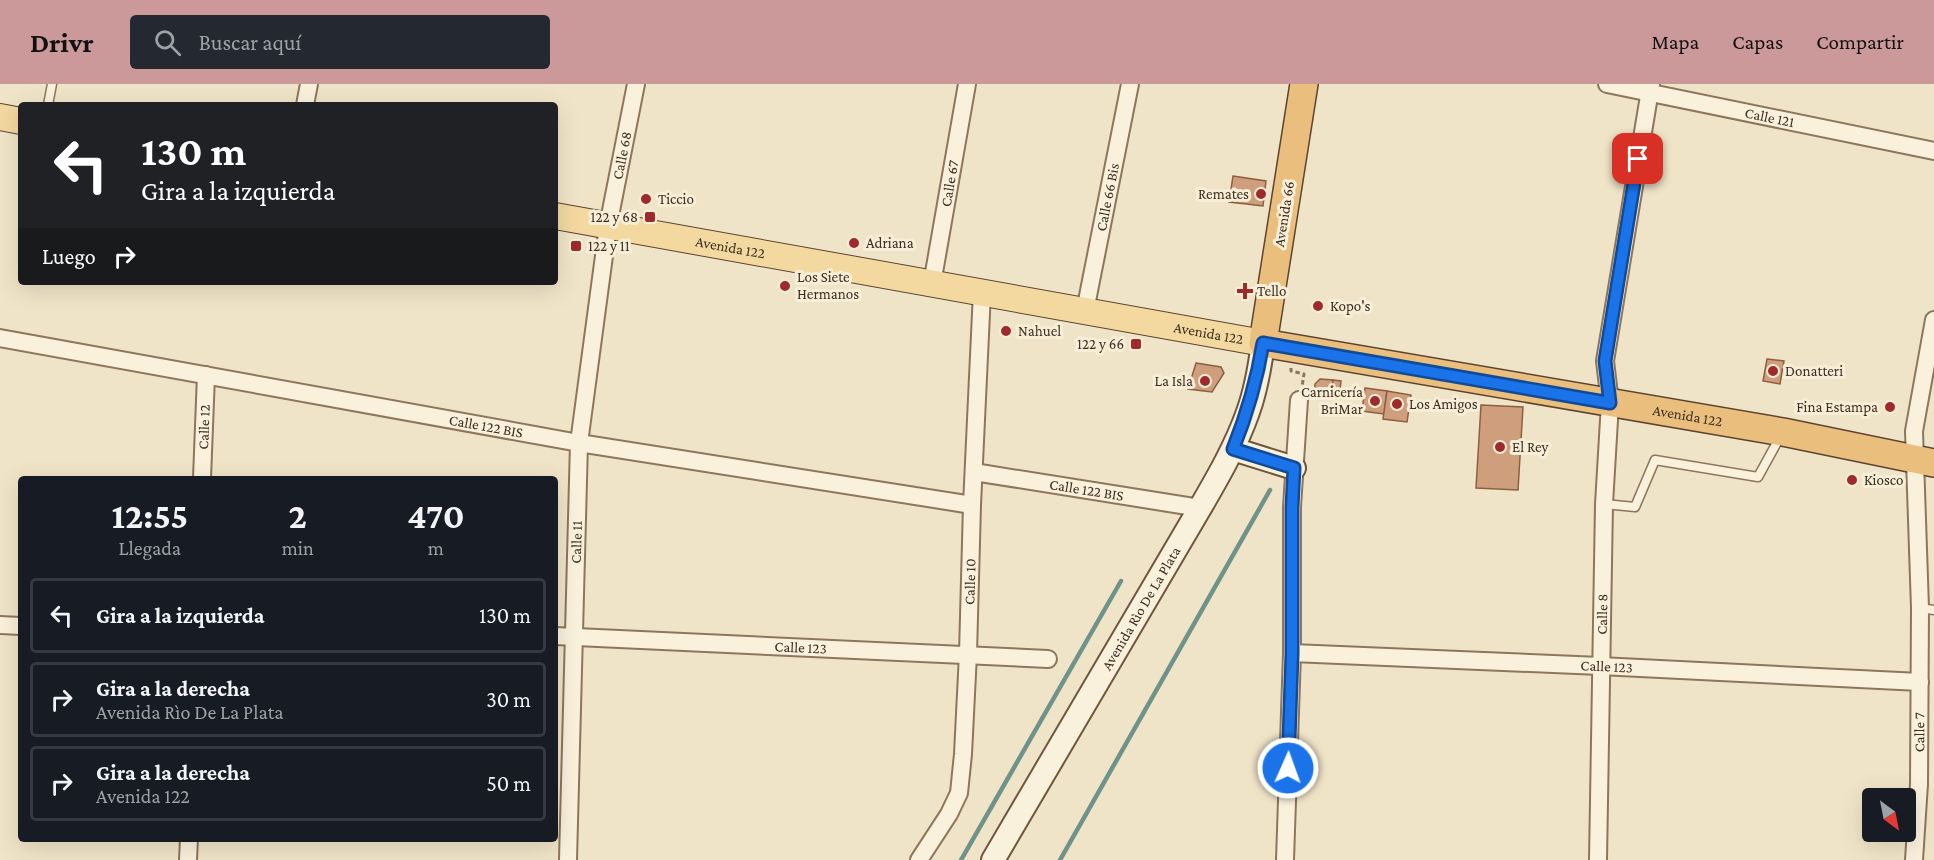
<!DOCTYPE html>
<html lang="es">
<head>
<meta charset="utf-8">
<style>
	:root { --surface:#171b24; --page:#242831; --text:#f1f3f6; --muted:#9ea1a6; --line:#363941; --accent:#cc999b }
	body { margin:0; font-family:"Crimson Pro",serif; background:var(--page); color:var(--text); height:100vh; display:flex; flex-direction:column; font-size:22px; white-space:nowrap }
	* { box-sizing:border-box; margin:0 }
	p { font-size:20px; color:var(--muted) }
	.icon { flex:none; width:33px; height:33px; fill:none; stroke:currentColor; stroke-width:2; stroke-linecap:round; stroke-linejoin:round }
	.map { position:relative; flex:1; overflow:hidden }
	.side { position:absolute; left:18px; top:392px; width:540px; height:366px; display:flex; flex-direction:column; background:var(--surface); border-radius:6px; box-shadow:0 6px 24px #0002 }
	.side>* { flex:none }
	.banner { position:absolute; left:18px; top:18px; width:540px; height:183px; border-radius:6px; box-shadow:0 6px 24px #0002; background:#202124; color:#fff; overflow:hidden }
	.needle { width:39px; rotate:148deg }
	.tools { position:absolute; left:1862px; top:704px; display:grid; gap:12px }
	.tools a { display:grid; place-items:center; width:54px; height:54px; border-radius:6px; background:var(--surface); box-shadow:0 6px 24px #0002; font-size:30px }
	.pin { position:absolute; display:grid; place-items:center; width:51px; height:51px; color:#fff; margin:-26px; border-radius:12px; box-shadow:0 3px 9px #0006 }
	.me { position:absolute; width:66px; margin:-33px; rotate:2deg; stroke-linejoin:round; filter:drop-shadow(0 0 4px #0008) }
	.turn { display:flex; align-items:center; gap:21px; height:126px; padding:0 24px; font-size:27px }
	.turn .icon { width:78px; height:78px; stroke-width:2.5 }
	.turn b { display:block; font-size:42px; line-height:51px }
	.then { display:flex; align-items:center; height:57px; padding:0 24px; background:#0003; gap:12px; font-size:22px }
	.eta { display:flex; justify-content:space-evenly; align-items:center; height:102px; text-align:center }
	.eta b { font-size:36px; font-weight:700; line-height:42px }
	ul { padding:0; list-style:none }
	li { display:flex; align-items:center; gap:18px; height:75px; margin:0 12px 9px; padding:0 12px; border:3px solid var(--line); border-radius:6px }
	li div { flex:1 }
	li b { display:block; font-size:22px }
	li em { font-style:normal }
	header { display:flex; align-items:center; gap:36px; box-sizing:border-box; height:84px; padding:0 30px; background:var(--accent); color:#111 }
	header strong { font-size:28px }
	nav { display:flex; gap:33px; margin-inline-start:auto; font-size:21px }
	.search { width:420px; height:54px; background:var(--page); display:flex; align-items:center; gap:15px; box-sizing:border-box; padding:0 21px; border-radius:6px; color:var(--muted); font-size:22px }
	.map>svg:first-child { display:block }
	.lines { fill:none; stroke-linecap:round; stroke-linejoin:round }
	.stream { stroke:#6f938a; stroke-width:4.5 }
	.building { fill:#cf9f7d; stroke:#8d5f41; stroke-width:1.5 }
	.service-casing { stroke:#8d765c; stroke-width:11 }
	.minor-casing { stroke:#8d765c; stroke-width:20 }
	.secondary-casing { stroke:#6f573f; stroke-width:26 }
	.primary-casing { stroke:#5b4430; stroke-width:28 }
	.trunk-casing { stroke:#5b4430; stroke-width:30 }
	.path { stroke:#8d765c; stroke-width:3; stroke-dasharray:4.5 3; stroke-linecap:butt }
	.service { stroke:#faf1dc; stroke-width:8 }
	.minor { stroke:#faf1dc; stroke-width:16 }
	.secondary { stroke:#faf1dc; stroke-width:22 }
	.primary { stroke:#f3d9a0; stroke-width:26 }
	.trunk { stroke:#eabe7c; stroke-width:27 }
	.route-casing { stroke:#114b97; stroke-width:15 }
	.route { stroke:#1a73e8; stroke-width:10 }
	.poi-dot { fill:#9e2a2b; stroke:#f7eed8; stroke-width:2 }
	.labels { text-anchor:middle; stroke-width:6; stroke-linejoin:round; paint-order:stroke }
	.street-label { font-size:15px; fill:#3d2e20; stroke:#f7eed8 }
	.poi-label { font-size:15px; fill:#3d2e20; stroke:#f7eed8; text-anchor:start }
</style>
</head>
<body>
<header>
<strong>Drivr</strong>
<div class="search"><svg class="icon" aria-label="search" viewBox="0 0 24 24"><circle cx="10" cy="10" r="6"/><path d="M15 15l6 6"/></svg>Buscar aquí</div>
<nav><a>Mapa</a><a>Capas</a><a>Compartir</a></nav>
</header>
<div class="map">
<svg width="1934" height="776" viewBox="0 0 1934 776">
	<rect width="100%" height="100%" fill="#f0e4c8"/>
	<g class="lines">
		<g class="stream">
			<path d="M961 776 1121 497"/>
			<path d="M1060 776 1270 406"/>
		</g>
	</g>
	<g class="building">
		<path d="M1233 92 1266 97 1263 122 1229 118Z"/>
		<path d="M1767 275 1784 277 1780 300 1763 297Z"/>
		<path d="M1196 279 1221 283 1224 289 1212 308 1188 305Z"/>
		<path d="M1320 295 1333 296 1331 315 1314 313 1315 300Z"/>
		<path d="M1333 296 1341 297 1339 315H1331Z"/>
		<path d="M1365 304 1387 307 1384 330 1362 327Z"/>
		<path d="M1387 307 1411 311 1407 338 1383 335Z"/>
		<path d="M1481 321 1523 323 1518 406 1476 404Z"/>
	</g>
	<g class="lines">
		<defs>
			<g id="service">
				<path d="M48 21 52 0"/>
				<path d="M1604 420 1635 423 1655 376 1758 393 1780 353"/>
				<path d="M1920 524 1934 526"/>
			</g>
			<g id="minor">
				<path id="s1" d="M1607 0 1934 67"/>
				<path d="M305 21 309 0"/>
				<path id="s2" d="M932 200 967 0"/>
				<path id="s3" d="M1085 227 1130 0"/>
				<path id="s4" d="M0 254 579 359 972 421"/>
				<path id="s5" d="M974 388 1200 424"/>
				<path id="s6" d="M202 394 206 291"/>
				<path d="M0 541 21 542"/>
				<path id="s7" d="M555 552 1048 575"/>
				<path id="s8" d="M1292 569 1600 582 1920 598"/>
				<path d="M188 776 189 754"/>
				<path id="s9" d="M568 776 579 359 608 142 636 0"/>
				<path id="s10" d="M919 776 949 730 959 709 963 670 968 570 972 421 982 208"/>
				<path d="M1285 776 1292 569V423L1299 316"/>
				<path id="s11" d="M1598 776 1604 420 1610 319 1605 277 1651 0"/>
				<path id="s12" d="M1914 776 1919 700 1920 524 1914 347 1934 236"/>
			</g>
			<g id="secondary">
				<path d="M1233 365 1294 384"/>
				<path id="s13" d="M993 776 1200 424C1218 393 1236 362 1248 328 1256 306 1260 282 1263 259"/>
			</g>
			<g id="primary">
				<path d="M0 33 21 37"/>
				<path id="s14" d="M555 132 1263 259"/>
			</g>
			<g id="trunk">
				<path id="s15" d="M1304 0 1263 259 1783 348 1934 379"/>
			</g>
		</defs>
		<use href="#service" class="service-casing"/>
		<use href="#minor" class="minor-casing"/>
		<use href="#secondary" class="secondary-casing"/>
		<use href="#primary" class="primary-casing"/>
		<use href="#trunk" class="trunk-casing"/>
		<path class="path" d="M1291 284V287L1304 290 1302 303"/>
		<use href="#service" class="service"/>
		<use href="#minor" class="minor"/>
		<use href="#secondary" class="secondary"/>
		<use href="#primary" class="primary"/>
		<use href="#trunk" class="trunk"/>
	</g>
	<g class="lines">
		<defs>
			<path id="route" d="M1288 684 1292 570V423L1294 384 1233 365C1247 330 1257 296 1263 259L1610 319 1605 277 1638 75"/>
		</defs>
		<use href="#route" class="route-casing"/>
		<use href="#route" class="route"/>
	</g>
	<g class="poi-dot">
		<circle cx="1261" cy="110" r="6"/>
		<circle cx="646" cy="115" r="6"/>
		<rect x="644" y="127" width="12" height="12" rx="3"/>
		<circle cx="854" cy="159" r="6"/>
		<rect x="570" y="156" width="12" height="12" rx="3"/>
		<circle cx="785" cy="202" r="6"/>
		<path d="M1242 198h6v6h6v6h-6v6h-6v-6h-6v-6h6z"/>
		<circle cx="1318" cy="222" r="6"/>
		<circle cx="1006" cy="247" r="6"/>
		<rect x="1130" y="254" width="12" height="12" rx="3"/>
		<circle cx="1773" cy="287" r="6"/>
		<circle cx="1205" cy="297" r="6"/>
		<circle cx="1375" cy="317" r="6"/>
		<circle cx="1397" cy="320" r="6"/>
		<circle cx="1890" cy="323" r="6"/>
		<circle cx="1500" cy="363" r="6"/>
		<circle cx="1852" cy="396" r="6"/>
	</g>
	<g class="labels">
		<g class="street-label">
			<text dy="5" stroke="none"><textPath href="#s1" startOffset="166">Calle 121</textPath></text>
			<text dy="5" stroke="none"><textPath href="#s9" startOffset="708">Calle 68</textPath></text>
			<text dy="5" stroke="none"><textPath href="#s2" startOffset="102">Calle 67</textPath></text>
			<text dy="5" stroke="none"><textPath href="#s3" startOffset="116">Calle 66 Bis</textPath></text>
			<text transform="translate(1284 130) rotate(-81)" y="5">Avenida 66</text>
			<text dy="5" stroke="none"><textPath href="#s14" startOffset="178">Avenida 122</textPath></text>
			<text dy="5" stroke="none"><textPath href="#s14" startOffset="664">Avenida 122</textPath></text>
			<text dy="5" stroke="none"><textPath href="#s15" startOffset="693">Avenida 122</textPath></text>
			<text dy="5" stroke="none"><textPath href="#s4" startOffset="494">Calle 122 BIS</textPath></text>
			<text dy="5" stroke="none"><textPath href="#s6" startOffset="51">Calle 12</textPath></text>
			<text dy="5" stroke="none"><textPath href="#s5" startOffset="114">Calle 122 BIS</textPath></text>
			<text dy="5" stroke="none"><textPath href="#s9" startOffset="318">Calle 11</textPath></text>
			<text dy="5" stroke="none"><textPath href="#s10" startOffset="290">Calle 10</textPath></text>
			<text dy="5" stroke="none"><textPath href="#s13" startOffset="292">Avenida Rìo De La Plata</textPath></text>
			<text dy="5" stroke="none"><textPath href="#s11" startOffset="246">Calle 8</textPath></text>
			<text dy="5" stroke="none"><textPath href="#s7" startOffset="246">Calle 123</textPath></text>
			<text dy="5" stroke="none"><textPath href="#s8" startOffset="315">Calle 123</textPath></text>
			<text dy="5" stroke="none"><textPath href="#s12" startOffset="128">Calle 7</textPath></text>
		</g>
		<g class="poi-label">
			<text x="1249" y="115" text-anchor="end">Remates</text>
			<text x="658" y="120">Ticcio</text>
			<text x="638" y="138" text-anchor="end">122 y 68</text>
			<text x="866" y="164">Adriana</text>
			<text x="588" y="167">122 y 11</text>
			<text x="797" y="198">Los Siete<tspan x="797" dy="17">Hermanos</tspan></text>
			<text x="1257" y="212">Tello</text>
			<text x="1330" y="227">Kopo's</text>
			<text x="1018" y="252">Nahuel</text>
			<text x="1124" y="265" text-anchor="end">122 y 66</text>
			<text x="1785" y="292">Donatteri</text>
			<text x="1193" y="302" text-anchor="end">La Isla</text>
			<text x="1363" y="313" text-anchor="end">Carnicería<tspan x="1363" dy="17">BriMar</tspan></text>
			<text x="1409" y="325">Los Amigos</text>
			<text x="1878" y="328" text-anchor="end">Fina Estampa</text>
			<text x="1512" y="368">El Rey</text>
			<text x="1864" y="401">Kiosco</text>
		</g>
	</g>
</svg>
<div class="tools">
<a><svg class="needle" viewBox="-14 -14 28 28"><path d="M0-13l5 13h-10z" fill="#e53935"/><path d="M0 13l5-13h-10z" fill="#9ea1a6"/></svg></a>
</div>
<div class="pin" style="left:1638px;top:75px;background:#d93025"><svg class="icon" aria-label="arrive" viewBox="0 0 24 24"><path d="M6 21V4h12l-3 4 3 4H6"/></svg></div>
<svg class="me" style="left:1288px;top:684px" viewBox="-20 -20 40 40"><circle r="17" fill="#1a73e8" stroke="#fff" stroke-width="3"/><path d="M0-11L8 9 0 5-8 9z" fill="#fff"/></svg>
<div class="banner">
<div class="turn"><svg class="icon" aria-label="left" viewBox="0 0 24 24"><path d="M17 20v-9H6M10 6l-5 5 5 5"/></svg><div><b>130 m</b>Gira a la izquierda</div></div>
<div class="then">Luego<svg class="icon" aria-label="right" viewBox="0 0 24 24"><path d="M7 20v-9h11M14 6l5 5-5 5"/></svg></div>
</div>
<section class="side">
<div class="eta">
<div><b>12:55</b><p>Llegada</p></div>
<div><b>2</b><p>min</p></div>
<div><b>470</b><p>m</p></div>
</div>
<ul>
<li><svg class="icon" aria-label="left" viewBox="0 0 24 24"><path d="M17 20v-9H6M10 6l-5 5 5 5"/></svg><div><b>Gira a la izquierda</b></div><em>130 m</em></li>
<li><svg class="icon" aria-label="right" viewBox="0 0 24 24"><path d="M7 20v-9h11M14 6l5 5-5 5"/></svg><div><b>Gira a la derecha</b><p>Avenida Rìo De La Plata</p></div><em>30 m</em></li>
<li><svg class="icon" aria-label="right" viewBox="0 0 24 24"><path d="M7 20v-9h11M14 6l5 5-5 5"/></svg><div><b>Gira a la derecha</b><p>Avenida 122</p></div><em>50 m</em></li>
</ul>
</section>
</div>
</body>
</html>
